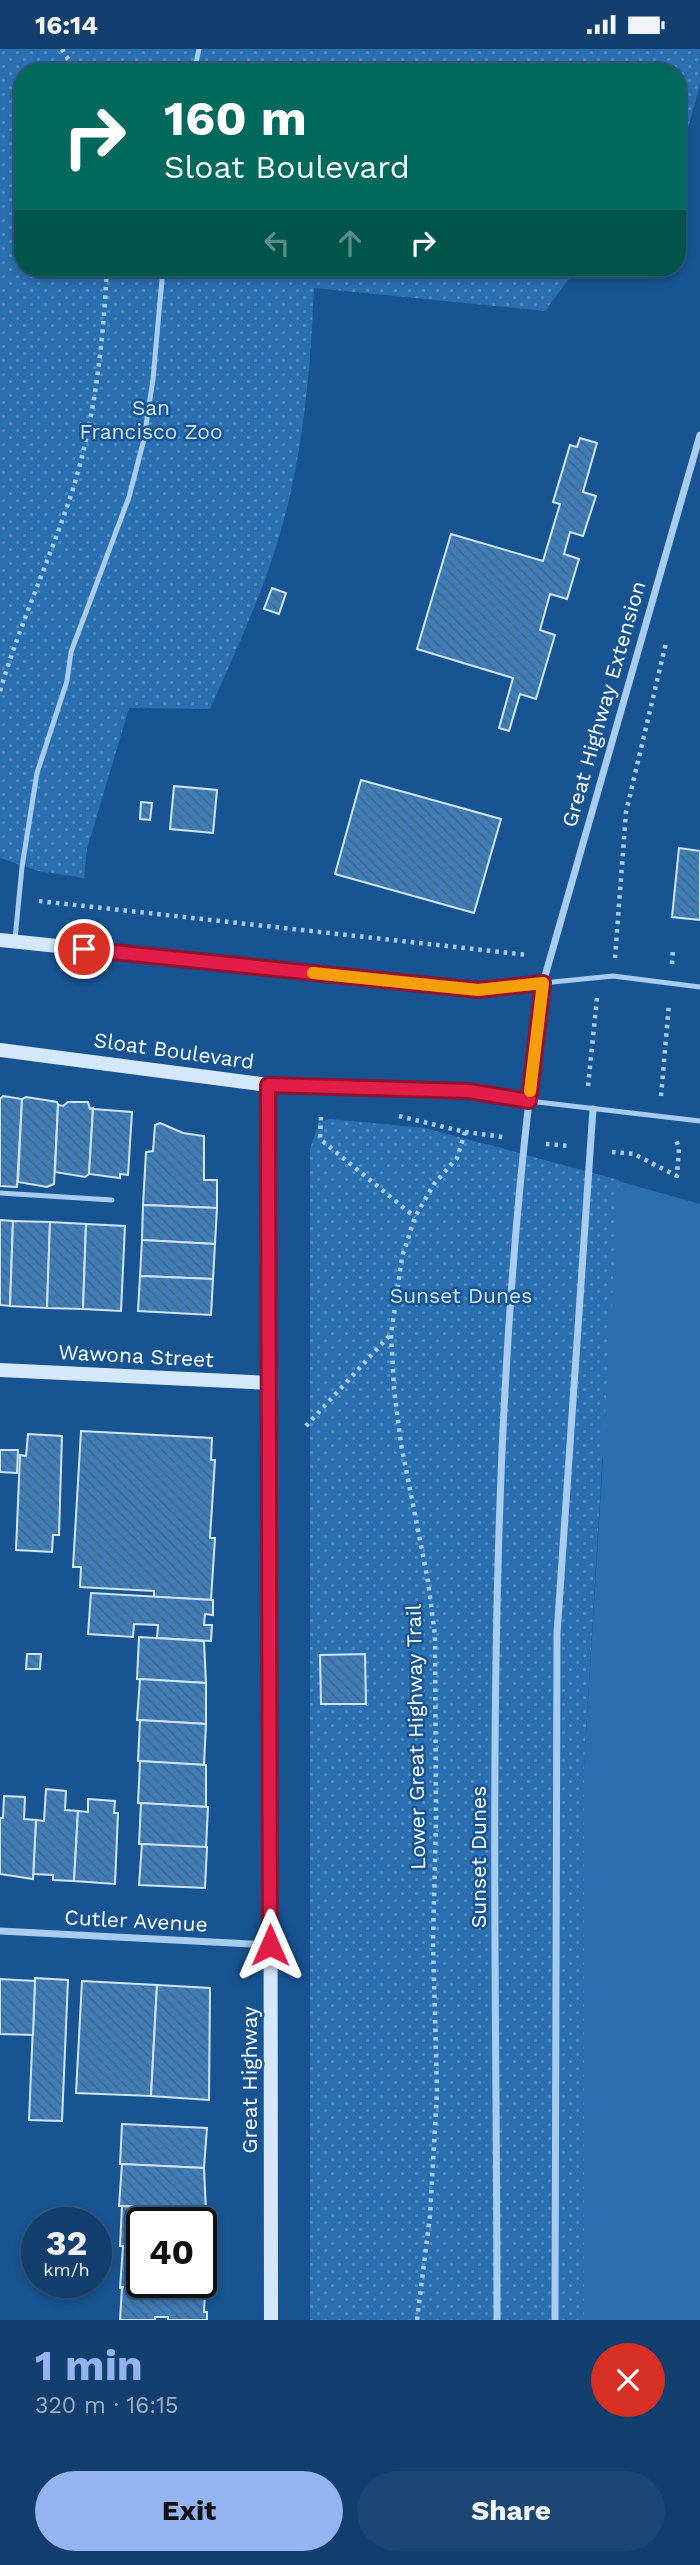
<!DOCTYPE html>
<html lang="en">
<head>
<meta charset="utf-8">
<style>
	:root { --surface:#123f6e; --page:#1b4673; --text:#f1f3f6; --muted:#9cafc2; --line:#315881; --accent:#95b2f1 }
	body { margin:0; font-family:"Work Sans",sans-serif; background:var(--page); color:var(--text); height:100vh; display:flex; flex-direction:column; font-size:26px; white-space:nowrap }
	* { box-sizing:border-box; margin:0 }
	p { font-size:23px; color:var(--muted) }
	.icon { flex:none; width:38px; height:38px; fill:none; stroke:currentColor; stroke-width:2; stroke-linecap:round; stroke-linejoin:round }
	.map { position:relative; height:2271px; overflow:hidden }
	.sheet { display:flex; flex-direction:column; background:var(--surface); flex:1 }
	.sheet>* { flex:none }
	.guide { position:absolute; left:14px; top:14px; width:672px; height:214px; border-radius:28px; box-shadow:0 4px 10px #0003,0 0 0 2px var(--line); background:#00695c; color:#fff; overflow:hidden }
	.speed { position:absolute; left:21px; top:2158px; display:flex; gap:14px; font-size:35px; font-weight:700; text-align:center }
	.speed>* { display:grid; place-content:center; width:91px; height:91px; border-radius:50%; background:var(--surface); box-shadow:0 4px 10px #0003,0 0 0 2px var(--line); line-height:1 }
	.speed small { font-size:18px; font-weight:400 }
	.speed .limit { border:4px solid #111; border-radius:10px; background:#fff; color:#111 }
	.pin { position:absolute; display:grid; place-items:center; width:60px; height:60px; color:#fff; margin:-30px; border:4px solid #fff; border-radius:50%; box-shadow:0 2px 7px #0007 }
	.me { position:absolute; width:77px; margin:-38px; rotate:0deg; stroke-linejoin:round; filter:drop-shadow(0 0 5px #0008) }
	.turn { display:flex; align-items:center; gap:24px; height:147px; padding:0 35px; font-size:32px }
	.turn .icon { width:91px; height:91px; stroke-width:2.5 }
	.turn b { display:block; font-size:49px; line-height:60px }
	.lanes { display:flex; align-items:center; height:66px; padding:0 35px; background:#0003; justify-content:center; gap:35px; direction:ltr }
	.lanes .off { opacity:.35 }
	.round { display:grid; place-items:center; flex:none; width:74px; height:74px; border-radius:37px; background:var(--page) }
	.overview { display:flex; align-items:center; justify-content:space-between; height:119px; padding:0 35px }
	h1 { font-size:42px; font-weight:700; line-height:52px; color:var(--accent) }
	.cta { display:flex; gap:14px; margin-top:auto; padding:14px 35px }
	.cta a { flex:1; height:80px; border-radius:42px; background:var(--accent); color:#111; font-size:28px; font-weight:700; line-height:80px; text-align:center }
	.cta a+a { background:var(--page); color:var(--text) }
	.status { display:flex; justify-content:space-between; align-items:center; height:49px; padding:0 35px; background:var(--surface); direction:ltr }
	.status svg { height:19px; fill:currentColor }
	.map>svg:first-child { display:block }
	.green { fill:#2a6fb0 }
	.park { fill:url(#park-dots) }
	.building { fill:url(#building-back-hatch); stroke:#cee5fb; stroke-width:2 }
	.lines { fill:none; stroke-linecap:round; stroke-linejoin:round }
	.path { stroke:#a7ccf0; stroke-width:4.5; stroke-dasharray:3.5 5; stroke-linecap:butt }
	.lane { stroke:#a7ccf0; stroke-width:5 }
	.street { stroke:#a7ccf0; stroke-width:7 }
	.secondary { stroke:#d5e8fb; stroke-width:14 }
	.route-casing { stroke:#92132f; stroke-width:18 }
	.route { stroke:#e11d48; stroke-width:12 }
	.slow { stroke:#f59e0b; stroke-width:12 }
	.labels { text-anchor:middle; stroke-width:5; stroke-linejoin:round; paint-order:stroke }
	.park-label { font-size:21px; fill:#cee5fb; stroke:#185492 }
	.street-label { font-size:21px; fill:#fff; stroke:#185492 }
</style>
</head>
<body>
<div class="status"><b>16:14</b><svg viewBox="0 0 49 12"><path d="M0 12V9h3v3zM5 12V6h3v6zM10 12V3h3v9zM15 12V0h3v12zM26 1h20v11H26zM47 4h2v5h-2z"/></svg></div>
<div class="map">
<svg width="700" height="2271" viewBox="0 0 700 2271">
	<defs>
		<pattern id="park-dots" width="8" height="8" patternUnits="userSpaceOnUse" patternTransform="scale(1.75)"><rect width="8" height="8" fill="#2a6fb0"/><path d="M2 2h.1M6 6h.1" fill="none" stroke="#558cc0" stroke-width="1.8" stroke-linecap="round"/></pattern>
		<pattern id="building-back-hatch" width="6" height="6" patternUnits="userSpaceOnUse" patternTransform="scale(1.75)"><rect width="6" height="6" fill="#407eb9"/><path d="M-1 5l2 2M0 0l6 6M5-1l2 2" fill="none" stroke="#456888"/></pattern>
	</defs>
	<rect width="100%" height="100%" fill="#185492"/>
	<path class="green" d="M487 1095 700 1155V2271H584V1717L603 1409Z"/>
	<g class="park">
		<path d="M0 0H700V35L677 120V23H23V219H577L545 262 314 239C310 330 302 421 273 507 256 560 232 610 210 660L129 659 87 800 84 829 38 822 0 809Z"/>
		<path d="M330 1070 425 1079 619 1131 584 1717V2271H310V1100L319 1073Z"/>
	</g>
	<g class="building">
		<path d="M580 389 597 394 583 443 596 447 583 487 570 483 564 505 579 510 567 550 550 545 540 581 555 586 536 650 520 645 509 682 499 679 513 629 417 600 451 485 543 512 560 455 553 453 570 396 577 398Z"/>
		<path d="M272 539 286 544 279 565 264 560Z"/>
		<path d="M361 731 501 770 474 864 335 825Z"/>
		<path d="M174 737 217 741 213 784 170 780Z"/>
		<path d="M141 753 152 754 150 771 140 770Z"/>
		<path d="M679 799 700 802V871L672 868Z"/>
		<path d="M3 1047 22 1050 17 1138 0 1137V1050Z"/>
		<path d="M26 1048 57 1053 58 1056 54 1135 47 1138 18 1133 22 1050Z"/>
		<path d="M68 1053H88L90 1060 93 1059 89 1125 85 1128 55 1123 58 1056 63 1057Z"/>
		<path d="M93 1060 132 1063 128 1126 120 1125V1129L89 1125Z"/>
		<path d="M160 1074 183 1084 204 1087V1131H217V1159L143 1156 146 1103 153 1102 155 1076Z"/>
		<path d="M143 1156 217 1159 215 1195 142 1191Z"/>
		<path d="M0 1171 13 1172 10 1257 0 1256Z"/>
		<path d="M13 1172 50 1173 47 1259 10 1257Z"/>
		<path d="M50 1173 86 1175 83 1260 47 1259Z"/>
		<path d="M86 1175 125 1177 121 1262 83 1260Z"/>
		<path d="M142 1191 215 1195 213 1230 140 1227Z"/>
		<path d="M140 1227 213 1230 211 1266 138 1262Z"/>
		<path d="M81 1382 212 1389 211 1411H215L210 1489H215L211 1551 154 1548V1542L80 1538 81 1518H73Z"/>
		<path d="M28 1385 62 1387 59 1486H53L52 1503 16 1501 20 1406 26 1407Z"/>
		<path d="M0 1401H18L17 1424 0 1423Z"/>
		<path d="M91 1544 213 1551V1566L205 1565 204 1576H212L211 1592 157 1589 158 1576 134 1575 133 1588 88 1585Z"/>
		<path d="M139 1588 204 1592 206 1634 137 1630Z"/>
		<path d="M27 1605H41L40 1620H26Z"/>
		<path d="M365 1605 366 1655H321L320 1606Z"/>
		<path d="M140 1630 206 1634V1675L137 1671Z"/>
		<path d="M140 1671 206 1675 204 1716 138 1712Z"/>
		<path d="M140 1712 206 1716V1758L138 1754Z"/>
		<path d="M46 1740 66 1742 65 1761 78 1762 74 1832 53 1831V1826L33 1825 36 1771 44 1772Z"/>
		<path d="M4 1747 25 1748 24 1770 36 1771 33 1830 0 1825V1769H3Z"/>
		<path d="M88 1750 115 1752 114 1764H118L115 1835 74 1832 78 1762 88 1763Z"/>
		<path d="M141 1754 208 1758 206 1799 139 1795Z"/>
		<path d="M142 1795 207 1798 205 1839 139 1836Z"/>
		<path d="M35 1929 68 1931 62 2072 29 2071Z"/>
		<path d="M0 1930 35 1932 33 1986 0 1985Z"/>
		<path d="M82 1932 157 1936 151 2047 76 2044Z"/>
		<path d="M157 1936 210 1939 209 2051 151 2047Z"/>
		<path d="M122 2075 207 2079 204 2119 120 2115Z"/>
		<path d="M122 2115 204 2119 206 2162 119 2157Z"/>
		<path d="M122 2157 204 2161 206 2202 201 2201V2174H142V2198L120 2197Z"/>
		<path d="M123 2197 142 2198V2233H201V2201L205 2202 206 2243 120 2239Z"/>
		<path d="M122 2238 205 2243 204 2263H207V2271H168V2268H155V2271H120Z"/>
	</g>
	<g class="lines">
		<g class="path">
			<path d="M62 0 76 23"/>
			<path d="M0 642C20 575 49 512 71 446 95 372 103 295 107 219"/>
			<path d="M39 852 528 906"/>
			<path d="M615 909 626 763 666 594"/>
			<path d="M672 915 673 900"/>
			<path d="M588 1037 597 949"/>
			<path d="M661 1047 669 955"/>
			<path d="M399 1067 465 1083 503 1088"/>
			<path d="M321 1068 320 1090 415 1168"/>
			<path d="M546 1095 569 1097"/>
			<path d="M612 1103 634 1105 677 1127 679 1099 675 1088"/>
			<path d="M306 1377 391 1285"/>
			<path d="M417 2271 430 2167 437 2043 433 1894 436 1770 435 1587 428 1532 401 1395 394 1340 391 1285 402 1208 415 1168 434 1135 457 1109 465 1083"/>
		</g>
		<g class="lane">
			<path d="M194 23 199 0"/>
			<path d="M15 890 22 818 37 724 67 632 71 603 129 448 144 390 153 330 163 219"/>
			<path d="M543 934 613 927 700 938"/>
			<path d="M529 1052 700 1072"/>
			<path d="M0 1144 112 1151"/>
		</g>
		<g class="street">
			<path d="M543 934 700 386"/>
			<path d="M269 1036 270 1334"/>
			<path d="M0 1882 270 1896"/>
			<path d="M497 2271C497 1865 482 1456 529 1052"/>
			<path d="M555 2271 557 1585 593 1060"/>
		</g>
		<g class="secondary">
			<path d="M0 891 478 941 543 934 529 1052 469 1042 268 1036 0 1001"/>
			<path d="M0 1321 270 1334 271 2271"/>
		</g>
	</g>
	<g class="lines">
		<defs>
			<path id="route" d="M84 900 478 941 543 934 529 1052 469 1042 268 1036 270 1896"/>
		</defs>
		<use href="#route" class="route-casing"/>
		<use href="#route" class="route"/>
		<path class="slow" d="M313 924 478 941 543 934 530 1042"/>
	</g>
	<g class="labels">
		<g class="park-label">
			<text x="151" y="366">San<tspan x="151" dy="24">Francisco Zoo</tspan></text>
			<text x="461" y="1254">Sunset Dunes</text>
		</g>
		<g class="street-label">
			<text transform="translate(604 655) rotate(-74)" y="7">Great Highway Extension</text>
			<text transform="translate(174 1002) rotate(8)" y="7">Sloat Boulevard</text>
			<text transform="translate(136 1307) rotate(3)" y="7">Wawona Street</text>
			<text transform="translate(416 1688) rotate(-91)" y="7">Lower Great Highway Trail</text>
			<text transform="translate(479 1808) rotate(-90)" y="7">Sunset Dunes</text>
			<text transform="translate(136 1872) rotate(3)" y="7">Cutler Avenue</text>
			<text transform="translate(250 2031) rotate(-90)" y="7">Great Highway</text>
		</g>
	</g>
</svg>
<div class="speed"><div>32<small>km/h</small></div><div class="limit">40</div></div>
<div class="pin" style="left:84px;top:900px;background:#d93025"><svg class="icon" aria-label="arrive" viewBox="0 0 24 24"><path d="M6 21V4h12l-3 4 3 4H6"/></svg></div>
<svg class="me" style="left:270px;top:1896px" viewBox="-20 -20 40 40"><path d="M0-17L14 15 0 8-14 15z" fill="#e11d48" stroke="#fff" stroke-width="4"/></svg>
<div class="guide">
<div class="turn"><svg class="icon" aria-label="right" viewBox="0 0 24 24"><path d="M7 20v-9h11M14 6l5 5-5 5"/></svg><div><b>160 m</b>Sloat Boulevard</div></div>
<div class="lanes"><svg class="icon off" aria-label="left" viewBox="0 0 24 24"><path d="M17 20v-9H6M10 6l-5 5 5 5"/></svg><svg class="icon off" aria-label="ahead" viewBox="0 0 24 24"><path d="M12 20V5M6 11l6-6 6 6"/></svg><svg class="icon" aria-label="right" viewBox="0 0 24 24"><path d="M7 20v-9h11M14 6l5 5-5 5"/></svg></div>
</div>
</div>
<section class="sheet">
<div class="overview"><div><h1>1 min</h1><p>320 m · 16:15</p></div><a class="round" style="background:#d93025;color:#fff"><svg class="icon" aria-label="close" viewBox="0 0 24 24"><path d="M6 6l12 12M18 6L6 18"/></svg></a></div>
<div class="cta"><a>Exit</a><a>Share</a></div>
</section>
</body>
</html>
